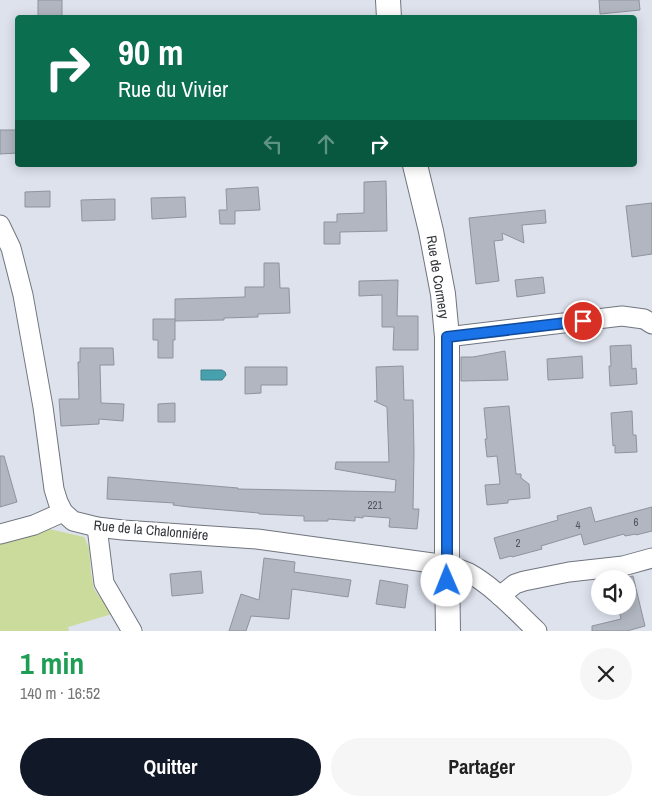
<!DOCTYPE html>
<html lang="fr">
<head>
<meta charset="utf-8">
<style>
	:root { --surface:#fff; --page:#f6f6f6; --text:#222; --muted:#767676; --accent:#111827 }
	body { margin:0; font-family:"Archivo Narrow",sans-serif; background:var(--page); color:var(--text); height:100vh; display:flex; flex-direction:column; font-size:19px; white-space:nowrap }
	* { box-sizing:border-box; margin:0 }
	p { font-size:16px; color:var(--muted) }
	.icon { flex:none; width:28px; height:28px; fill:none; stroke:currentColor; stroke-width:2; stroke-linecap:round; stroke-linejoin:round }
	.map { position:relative; height:631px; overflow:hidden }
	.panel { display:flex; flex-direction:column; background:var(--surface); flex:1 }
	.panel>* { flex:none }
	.hud { position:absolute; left:15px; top:15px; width:622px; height:152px; border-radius:5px; box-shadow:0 2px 12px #0003; background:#0b6e4f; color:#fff; overflow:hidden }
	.buttons { position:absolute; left:591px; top:570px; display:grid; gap:10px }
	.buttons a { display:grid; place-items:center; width:45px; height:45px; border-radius:50%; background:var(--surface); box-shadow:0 2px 12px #0003; font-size:25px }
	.pin { position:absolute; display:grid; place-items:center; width:42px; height:42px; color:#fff; margin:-21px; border:2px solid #fff; border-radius:50%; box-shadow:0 1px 5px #0007 }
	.me { position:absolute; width:55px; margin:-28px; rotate:359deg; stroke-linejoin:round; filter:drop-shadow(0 0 4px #0008) }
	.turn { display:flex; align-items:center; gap:18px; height:105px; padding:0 20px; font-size:22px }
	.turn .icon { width:65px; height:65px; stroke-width:2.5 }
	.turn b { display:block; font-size:35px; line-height:42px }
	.lanes { display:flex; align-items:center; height:48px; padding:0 20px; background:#0003; justify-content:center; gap:25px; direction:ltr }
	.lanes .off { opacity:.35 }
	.round { display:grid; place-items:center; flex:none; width:52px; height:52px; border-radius:26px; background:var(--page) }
	.summary { display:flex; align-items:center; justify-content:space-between; height:85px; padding:0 20px }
	h1 { font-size:30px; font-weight:700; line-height:38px; color:#1e9e55 }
	.cta { display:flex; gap:10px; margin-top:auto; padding:10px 20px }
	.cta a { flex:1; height:58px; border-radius:30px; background:var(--accent); color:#fff; font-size:20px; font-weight:700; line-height:58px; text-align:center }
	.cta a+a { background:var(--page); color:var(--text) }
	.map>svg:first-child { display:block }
	.green { fill:#cadb9c }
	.water { fill:#46a0ae; stroke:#40808b }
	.building { fill:#b1b6c0; stroke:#8e939d }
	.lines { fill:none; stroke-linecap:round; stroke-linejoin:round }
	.minor-casing { stroke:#70757e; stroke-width:21 }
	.major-casing { stroke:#70757e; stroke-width:26 }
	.minor { stroke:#fff; stroke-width:19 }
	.major { stroke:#fff; stroke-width:24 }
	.route-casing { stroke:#114b97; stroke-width:12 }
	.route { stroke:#1a73e8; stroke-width:9 }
	.labels { text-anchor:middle; stroke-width:5; stroke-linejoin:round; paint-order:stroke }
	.number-label { font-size:11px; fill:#52555b }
	.street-label { font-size:14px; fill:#333539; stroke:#fff }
</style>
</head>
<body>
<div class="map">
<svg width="652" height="631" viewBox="0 0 652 631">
	<rect width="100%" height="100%" fill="#dde2ed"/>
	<path class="green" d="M45 528 84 537 89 548 91 573 94 589 112 614 68 627 69 631H0V540Z"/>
	<path class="water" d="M201 370H222L225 372 226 375 222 380H201Z"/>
	<g class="building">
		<rect x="38" y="0" width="24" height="18"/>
		<path d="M599 0H639L640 10 600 14Z"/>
		<path d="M0 130H18V153L0 154Z"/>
		<path d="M386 181 387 231 340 232V244H324V222H337V214L364 213V182Z"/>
		<path d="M258 187 260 210 235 211V224H220L219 210H227L226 189Z"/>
		<path d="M50 191V207H25V192Z"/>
		<path d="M185 197 186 217 152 219 151 198Z"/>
		<path d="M115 199V220L82 221 81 200Z"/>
		<path d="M652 203V254L632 257 626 206Z"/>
		<path d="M545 210 546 223 522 225 524 243 502 233 503 240 494 241 499 281 476 284 469 218Z"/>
		<path d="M264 263H279L280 288H289L290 313 258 314V317L224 318V320L175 321V299L245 297V287H264Z"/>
		<path d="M543 277 545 293 517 297 515 280Z"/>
		<path d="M398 280 397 316H418V350H393L394 327H382V295L359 296V281Z"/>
		<path d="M153 319H175V340H173V358H158V340H153Z"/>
		<path d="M631 345 632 369 636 368 637 384 610 386 609 366H611L610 346Z"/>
		<path d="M80 348H113L114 365H100L101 403 124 404 123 421 99 419V424L61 426 59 399H79L78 362H80Z"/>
		<path d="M505 351 508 380 461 381V357H473Z"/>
		<path d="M582 356 583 378 548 380 547 359Z"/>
		<path d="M403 366 404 400H413L414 453 413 509H419L417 529 389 527 390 518 363 516V518L355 517V521L328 519V521H304V516L259 514V513L189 507 173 505 174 503 107 499 108 477 238 488V489L395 492 396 480 335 469 336 462H389L387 407 374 401H377L376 367Z"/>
		<path d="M245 367H287V385H261V393L245 394Z"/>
		<path d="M175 403V422H158V404Z"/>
		<path d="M509 406 516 474H521V478L529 484 530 498 508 500V503L487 505 485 485 500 484 497 456 487 457 485 439H487L484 408Z"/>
		<path d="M632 411 633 435H636L637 452 615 453V445L613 446 611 413Z"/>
		<path d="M0 456H4L17 502 0 507Z"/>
		<path d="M591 507 595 522 652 507V531L636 535V534L625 536 624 534 584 545 581 534 541 546 542 549 512 557 511 556 500 559 494 538 558 520 557 516Z"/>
		<path d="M264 558 295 562 294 572 351 580 348 597 292 589 289 619 251 616 246 631H229L241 594 259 600Z"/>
		<path d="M201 571 203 593 172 596 170 574Z"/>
		<path d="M633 576 645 626 627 631H592V626L621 619 618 606H628V577Z"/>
		<path d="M380 580 408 585 405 608 376 604Z"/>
	</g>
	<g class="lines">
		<defs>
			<g id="minor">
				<path d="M0 225 11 248 23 295 43 407 54 489 58 502 63 512 73 521 97 527 123 530 257 539 447 565C454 567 462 570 469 573 493 586 517 612 537 631"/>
				<path d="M447 337 622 316 644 319 652 324"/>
				<path d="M97 527 104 583 132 631"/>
				<path d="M0 534 34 525 63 512"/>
				<path d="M500 596 515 584 524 581 569 572 623 566 652 558"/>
			</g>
			<g id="major">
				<path d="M388 0 389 18"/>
				<path d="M415 165 431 231 443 294 447 337V565L448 631"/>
			</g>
		</defs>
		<use href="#minor" class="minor-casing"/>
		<use href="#major" class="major-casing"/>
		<use href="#minor" class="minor"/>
		<use href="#major" class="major"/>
	</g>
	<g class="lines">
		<defs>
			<path id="route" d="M447 581V337L583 321"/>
		</defs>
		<use href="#route" class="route-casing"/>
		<use href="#route" class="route"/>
	</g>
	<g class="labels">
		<g class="number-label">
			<text x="375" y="509">221</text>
			<text x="636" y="526">6</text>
			<text x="578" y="529">4</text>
			<text x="518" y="547">2</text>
		</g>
		<g class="street-label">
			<text transform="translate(438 277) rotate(81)" y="5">Rue de Cormery</text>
			<text transform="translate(151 530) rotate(5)" y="5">Rue de la Chalonniére</text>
		</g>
	</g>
</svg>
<div class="buttons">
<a><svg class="icon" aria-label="sound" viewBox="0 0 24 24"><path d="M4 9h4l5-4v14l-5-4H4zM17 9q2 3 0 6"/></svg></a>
</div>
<div class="pin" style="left:583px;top:321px;background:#d93025"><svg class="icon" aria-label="arrive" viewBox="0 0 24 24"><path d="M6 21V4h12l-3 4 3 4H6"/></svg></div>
<svg class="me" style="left:447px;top:581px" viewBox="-20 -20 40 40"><circle r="19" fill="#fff"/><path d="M0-13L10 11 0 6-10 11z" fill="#1a73e8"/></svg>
<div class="hud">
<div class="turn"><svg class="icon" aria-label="right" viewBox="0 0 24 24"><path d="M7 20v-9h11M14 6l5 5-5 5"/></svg><div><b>90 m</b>Rue du Vivier</div></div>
<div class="lanes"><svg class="icon off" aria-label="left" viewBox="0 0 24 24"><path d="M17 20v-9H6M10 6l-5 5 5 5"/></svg><svg class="icon off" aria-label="ahead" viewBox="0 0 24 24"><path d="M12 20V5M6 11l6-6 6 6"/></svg><svg class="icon" aria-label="right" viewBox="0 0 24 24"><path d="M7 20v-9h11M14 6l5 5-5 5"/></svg></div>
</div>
</div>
<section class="panel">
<div class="summary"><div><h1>1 min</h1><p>140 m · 16:52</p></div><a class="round"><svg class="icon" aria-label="close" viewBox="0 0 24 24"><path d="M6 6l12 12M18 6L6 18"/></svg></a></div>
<div class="cta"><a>Quitter</a><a>Partager</a></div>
</section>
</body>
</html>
